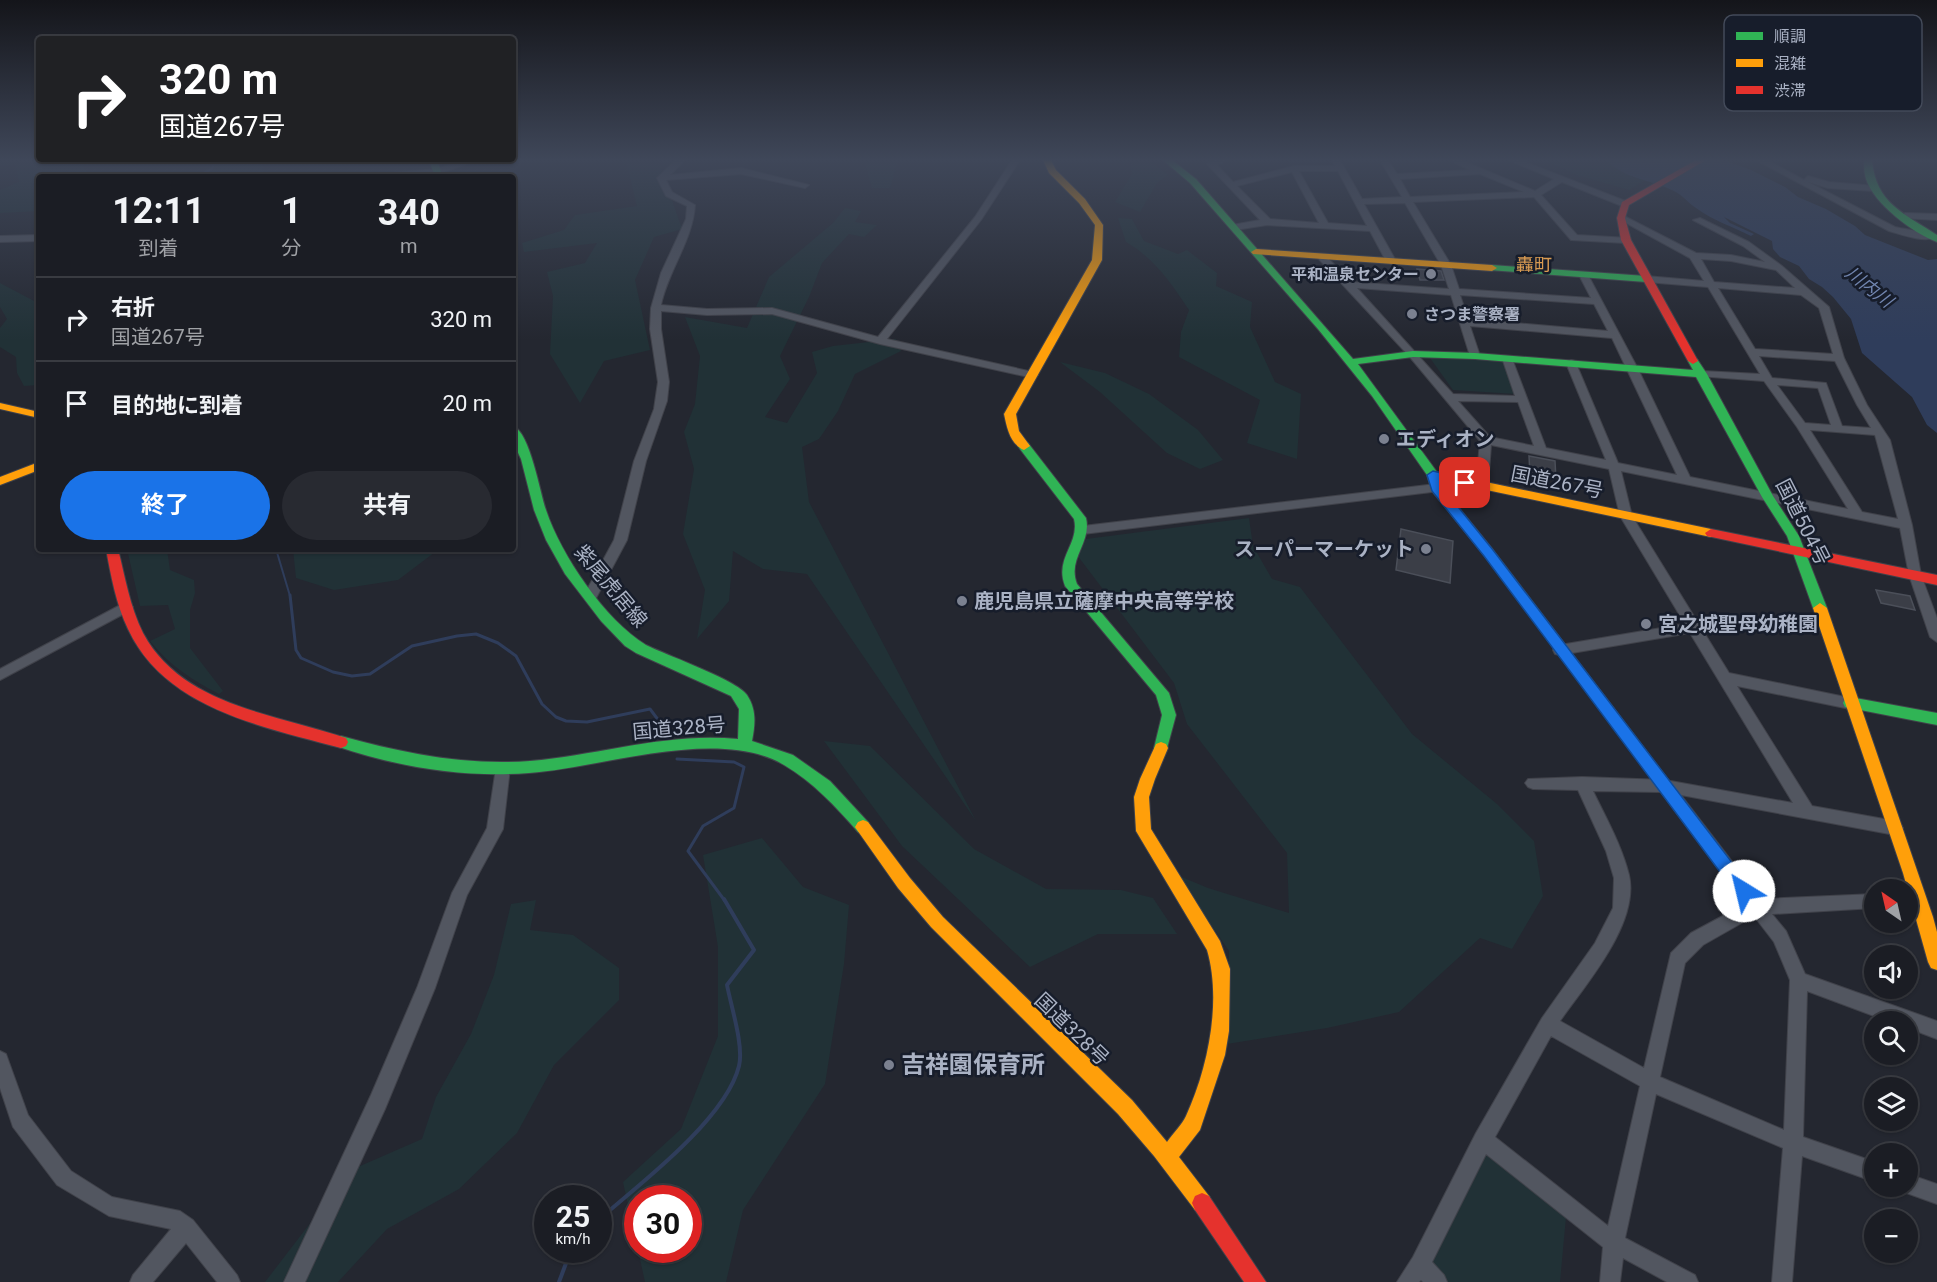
<!DOCTYPE html>
<html lang="ja">
<head>
<meta charset="utf-8">
<style>
	:root { --surface:#1b1d24; --page:#282a31; --text:#f1f3f6; --muted:#a0a2a6; --line:#393b41; --accent:#1a73e8 }
	body { margin:0; font-family:Roboto,"Noto Sans JP",sans-serif; background:var(--page); color:var(--text); height:100vh; display:flex; flex-direction:column; font-size:22px; white-space:nowrap }
	* { box-sizing:border-box; margin:0 }
	p { font-size:20px; color:var(--muted) }
	.icon { flex:none; width:33px; height:33px; fill:none; stroke:currentColor; stroke-width:2; stroke-linecap:round; stroke-linejoin:round }
	.map { position:relative; flex:1; overflow:hidden }
	.drawer { position:absolute; left:36px; top:174px; width:480px; height:378px; display:flex; flex-direction:column; background:var(--surface); border-radius:6px; box-shadow:0 2px 4px #0004,0 0 0 2px var(--line) }
	.drawer>* { flex:none }
	.hud { position:absolute; left:36px; top:36px; width:480px; height:126px; border-radius:6px; box-shadow:0 2px 4px #0004,0 0 0 2px var(--line); background:#202124; color:#fff; overflow:hidden }
	.needle { width:39px; rotate:326deg }
	.tools { position:absolute; left:1864px; top:879px; display:grid; gap:12px }
	.tools a { display:grid; place-items:center; width:54px; height:54px; border-radius:50%; background:var(--surface); box-shadow:0 2px 4px #0004,0 0 0 2px var(--line); font-size:30px }
	.speed { position:absolute; left:534px; top:1185px; display:flex; gap:12px; font-size:30px; font-weight:700; text-align:center }
	.speed>* { display:grid; place-content:center; width:78px; height:78px; border-radius:50%; background:var(--surface); box-shadow:0 2px 4px #0004,0 0 0 2px var(--line); line-height:1 }
	.speed small { font-size:15px; font-weight:400 }
	.speed .limit { border:9px solid #d22; background:#fff; color:#111 }
	.pin { position:absolute; display:grid; place-items:center; width:51px; height:51px; color:#fff; margin:-26px; border-radius:12px; box-shadow:0 3px 9px #0006 }
	.me { position:absolute; width:66px; margin:-33px; rotate:324deg; stroke-linejoin:round; filter:drop-shadow(0 0 4px #0008) }
	.turn { display:flex; align-items:center; gap:21px; height:126px; padding:0 24px; font-size:27px }
	.turn .icon { width:78px; height:78px; stroke-width:2.5 }
	.turn b { display:block; font-size:42px; line-height:51px }
	.eta { display:flex; justify-content:space-evenly; align-items:center; height:102px; text-align:center }
	.eta b { font-size:36px; font-weight:700; line-height:42px }
	.action { display:flex; gap:12px; margin-top:auto; padding:12px 24px }
	.action a { flex:1; height:69px; border-radius:36px; background:var(--accent); color:#fff; font-size:24px; font-weight:700; line-height:69px; text-align:center }
	.action a+a { background:var(--page); color:var(--text) }
	ul { padding:0; list-style:none }
	li { display:flex; align-items:center; gap:18px; height:84px; padding:0 24px; border-top:2px solid var(--line) }
	li div { flex:1 }
	li b { display:block; font-size:22px }
	li em { font-style:normal }
	.map>svg:first-child { display:block }
	.green { fill:#213136 }
	.water { fill:#2f3d5b }
	.lines { fill:none; stroke-linecap:round; stroke-linejoin:round }
	.stream-far2 { stroke:#2f3d5b; stroke-width:2 }
	.stream-far1 { stroke:#2f3d5b; stroke-width:3 }
	.stream { stroke:#2f3d5b; stroke-width:4 }
	.building { fill:#3b3e47; stroke:#4b4f59; stroke-width:1.5 }
	.street-casing { stroke:#40424a; stroke-width:2 }
	.fast-casing { stroke:#40424a; stroke-width:2 }
	.slow-casing { stroke:#40424a; stroke-width:2 }
	.jam-casing { stroke:#40424a; stroke-width:2 }
	.street { fill:#525660; fill-rule:evenodd }
	.fast { fill:#30b455; fill-rule:evenodd }
	.slow { fill:#ff9f0a; fill-rule:evenodd }
	.jam { fill:#e5322d; fill-rule:evenodd }
	.route { fill:#1a73e8; stroke:#114b97; stroke-width:1.5 }
	.poi-dot { fill:#7b8190; stroke:#171d2b; stroke-width:2 }
	.labels { text-anchor:middle; stroke-width:5; stroke-linejoin:round; paint-order:stroke }
	.far-poi-label { font-size:16px; font-weight:bold; fill:#aab2c4; stroke:#171d2b; text-anchor:end }
	.far-quarter-label { font-size:18px; fill:#d89b52; stroke:#171d2b }
	.far-water-label { font-size:18px; font-style:italic; fill:#7185af; stroke:#171d2b }
	.poi-label { font-size:20px; font-weight:bold; fill:#aab2c4; stroke:#171d2b; text-anchor:start }
	.street-label { font-size:20px; fill:#aab2c4; stroke:#171d2b }
	.near-poi-label { font-size:24px; font-weight:bold; fill:#aab2c4; stroke:#171d2b; text-anchor:start }
	.key { fill:#171d2b; stroke:#434a59; stroke-width:1.5 }
	.key-label { font-size:16px; fill:#aab2c4 }
</style>
</head>
<body>
<div class="map">
<svg width="1937" height="1282" viewBox="0 0 1937 1282">
	<rect width="100%" height="100%" fill="#242730"/>
	<g class="green">
		<path d="M0 160H80L90 177H39V211L0 213V190L19 182 15 164 0 166Z"/>
		<path d="M221 160H265L263 163 264 177H197Z"/>
		<path d="M626 160H658L682 229 654 237 635 280 650 350 604 361 580 403 550 354 553 296 547 272 585 263 597 243 524 252 522 243 564 230 575 215 637 206Z"/>
		<path d="M864 160H898L890 188H872Z"/>
		<path d="M1130 160H1149L1168 175 1157 183 1140 212 1115 202 1132 174Z"/>
		<path d="M1544 160H1606L1634 178 1645 180 1629 190 1577 175Z"/>
		<path d="M845 208 861 211 855 222 877 225 864 237 849 234 822 263 809 297 780 356 790 379 765 417 787 423 817 373 812 352 833 346 896 339 901 351 855 374 838 411 819 439 802 447 809 502 976 821 807 574 763 569 733 551 729 601 697 639 705 590 683 534 694 469 684 432 695 404 700 356 685 317 747 328 769 277 833 223Z"/>
		<path d="M1118 218 1132 219 1144 241 1178 254 1187 250 1217 273 1216 286 1252 302 1250 327 1275 382 1301 394 1297 459 1247 443 1260 400 1179 357 1181 332 1189 310C1172 284 1154 258 1126 242Z"/>
		<path d="M0 283 36 302 39 306V385L24 386 17 373 16 357 0 347V328L7 319 0 307Z"/>
		<path d="M1430 358 1504 361 1516 394 1453 390Z"/>
		<path d="M1060 362 1105 373 1149 394 1198 430 1223 460 1200 469 1167 453 1100 392Z"/>
		<path d="M1249 518 1253 546 1272 579 1300 587 1412 734 1497 804 1534 841 1543 896 1512 949 1480 938 1399 1012 1327 1028 1227 1044 1229 951 1177 875 1208 888 1289 913 1287 853 1187 724 1174 683 1077 555 1086 539Z"/>
		<path d="M127 549H167L170 570 194 580 195 593 190 610V648L223 691 219 694C192 680 169 665 150 641L175 629 168 605 140 606Z"/>
		<path d="M293 549H439L398 580 334 590 296 578Z"/>
		<path d="M824 741 870 746 974 849 1046 889 1121 890 1153 898 1177 934H1098L1030 967 902 846Z"/>
		<path d="M762 838 803 887 849 905 844 964 825 1084 743 1210 726 1282H645L638 1250H688V1198H638L637 1248 623 1182 681 1129 718 1036V947L703 855Z"/>
		<path d="M536 900 530 930 573 935 619 968V1000L554 1065 517 1133 459 1189 387 1229 338 1282H265L351 1170 422 1139 436 1097 471 1034 494 975 511 904Z"/>
		<path d="M1483 1140 1567 1206 1560 1282H1437L1420 1264Z"/>
	</g>
	<path class="water" d="M1606 160H1723L1751 170 1785 187 1798 197 1826 209 1855 226 1865 235 1928 260 1937 259V433L1927 425 1912 397 1862 353 1851 319 1833 297 1822 287 1809 279 1799 266 1780 257 1773 249 1772 241 1724 217 1730 223 1754 234 1751 236C1733 227 1712 220 1696 208 1688 203 1684 196 1674 191 1650 179 1626 180 1606 160Z"/>
	<g class="lines">
		<g class="stream-far2">
			<path d="M195 177 212 169 215 160"/>
			<path d="M276 549 290 596"/>
		</g>
		<g class="stream-far1">
			<path d="M290 595 296 650 301 658 333 672 352 676 370 674 412 646 457 636 476 634 498 643 516 656 542 704 556 717 566 721 587 722 650 709 662 725"/>
			<path d="M677 759 734 762 744 767 734 808 703 826 688 851 725 901"/>
		</g>
		<g class="stream">
			<path d="M598 1220C639 1185 726 1119 739 1066 744 1046 731 1006 727 985L754 950 724 899"/>
			<path d="M559 1282 571 1250"/>
		</g>
	</g>
	<g class="building">
		<path d="M1417 269 1441 271 1444 280H1420Z"/>
		<path d="M1529 456 1555 461 1556 480 1530 475Z"/>
		<path d="M1401 529 1453 541 1450 583 1396 570Z"/>
		<path d="M1876 590 1910 596 1915 610 1881 603Z"/>
	</g>
	<g class="lines">
		<defs>
			<g id="street">
				<path d="M465 160H478L438 174 378 177 382 174 437 169Z"/>
				<path d="M676 160H685L670 175 741 168 809 185 805 188 741 174 666 180 672 192 695 205C693 240 668 271 661 305L707 309 772 308 878 337 975 217 1012 160H1020L981 220 887 339 1033 372 1038 375 1033 378 880 344 772 314 707 315 661 311V329L669 382 667 401 646 461 627 540 595 600 590 602 583 597 614 540 634 461 654 409 658 382 650 329 651 308 661 273 686 219 687 206 666 196 657 178Z"/>
				<path d="M1215 160H1228L1217 165 1233 182 1294 166H1335L1332 160H1340L1362 199 1402 197 1380 160H1388L1397 174 1470 170 1449 160H1461L1535 191 1554 179 1508 160H1520L1628 202V206H1622L1562 182 1541 195 1577 235 1629 238 1631 240 1626 243 1571 240 1534 197 1413 202 1451 265 1459 289 1591 298 1579 275 1587 273 1638 369 1690 477 1848 509 1797 427 1764 381 1698 376V372L1702 371 1760 374 1708 287 1646 282 1641 279 1646 276 1704 281 1690 258 1617 218 1624 216 1696 253 1731 255 1765 262 1743 246 1693 220 1700 218 1749 242 1782 266 1829 307 1844 358 1867 405 1890 440 1912 525 1921 575 1937 618V642L1930 637 1909 575 1900 528 1621 471 1632 516 1729 673 1855 699 1857 703 1855 707 1850 709 1737 686 1812 806 1895 821 1900 823 1903 828 1900 833 1895 835 1681 795 1761 899 1875 894V908L1772 914 1786 931 1805 974 1937 1021V1039L1908 1028V1022H1890L1807 991 1803 1137 1875 1162V1182L1802 1156 1792 1282H1772L1783 1148 1656 1094 1625 1238 1695 1275 1698 1282H1667L1623 1258 1620 1282H1600L1603 1247 1486 1154 1432 1262 1444 1275 1447 1282H1423L1421 1280 1419 1282H1397L1413 1257 1476 1133 1542 1018 1595 943 1613 908 1614 878 1606 851 1578 790 1533 789 1528 787 1525 783 1528 779 1582 777 1665 780 1793 803 1690 633 1560 655 1555 654 1553 650 1555 646 1560 645 1685 624 1620 516 1609 469 1491 445 1488 486 1486 489H1478L1476 486 1480 441 1409 356 1316 256 1324 254 1351 282 1449 289 1441 265 1405 203 1364 204 1396 261 1391 264 1386 261 1370 231 1267 225 1235 230 1231 227 1232 225 1260 220 1207 164ZM1299 171H1338L1367 226 1328 223ZM1292 172 1319 223 1270 219 1237 186ZM1480 174 1524 192 1410 197 1400 179ZM1701 259 1731 261 1776 270 1795 288 1714 282ZM1357 288 1451 295 1470 356 1475 359 1480 356 1470 326 1612 338 1677 475 1618 463 1575 361 1571 360 1566 363 1606 460 1546 448 1511 356H1503L1502 358 1515 396 1453 394ZM1718 288 1801 295 1819 308 1833 354 1755 349ZM1460 295 1594 304 1608 331 1468 319ZM1759 356 1835 361 1857 405 1871 428 1842 426 1826 383 1772 378ZM1777 385 1818 388 1831 425 1805 423ZM1458 401 1518 402 1534 446 1490 437ZM1810 430 1875 435 1898 519 1862 512ZM1593 791 1661 792 1745 904 1691 933 1671 953 1644 1068 1560 1021C1586 984 1640 923 1629 875 1622 846 1606 818 1593 791ZM1754 916 1774 942 1790 980 1784 1130 1660 1077 1685 963 1703 945ZM1551 1036 1640 1086 1608 1226 1495 1137Z"/>
				<path d="M1756 160H1767L1804 180 1808 176 1829 182 1876 186 1877 188 1873 191 1828 188 1808 182 1895 227C1906 230 1931 231 1937 237 1924 243 1903 235 1889 231Z"/>
				<path d="M1905 213 1937 214V220L1902 218 1901 216Z"/>
				<path d="M39 235V241L0 242V236Z"/>
				<path d="M1436 484 1440 485 1442 488 1440 491 1083 534 1077 530 1083 526Z"/>
				<path d="M126 602 133 607 131 610 0 680V669Z"/>
				<path d="M503 762 508 764 510 768 503 829 467 895 435 988 385 1109 305 1282H284L371 1095 417 988 452 893 487 828 496 768 498 764Z"/>
				<path d="M0 1051 6 1054 28 1115 71 1171 112 1197 180 1211 193 1220 237 1275 240 1282H217L186 1243 153 1282H130L133 1275 171 1229 109 1216 57 1185 13 1127 0 1088Z"/>
				<path d="M1908 1174 1937 1184V1204L1901 1191 1899 1186H1908Z"/>
			</g>
			<g id="fast">
				<path d="M429 160H437L443 177H435Z"/>
				<path d="M1163 160H1172L1196 179 1353 359 1413 351 1475 353 1693 370 1688 361 1689 359H1697L1707 374 1773 496 1799 536 1827 608 1825 611 1820 613 1813 608 1787 536 1762 497 1696 377 1475 359 1413 357 1358 364 1437 472 1485 482 1487 485 1481 489 1440 480 1442 487 1493 550 1670 782 1673 786 1670 790 1665 792 1660 790 1485 556 1432 491 1427 475 1372 396 1318 329 1190 183Z"/>
				<path d="M1864 160H1872C1876 204 1904 213 1937 235V242C1913 233 1874 204 1866 179 1864 173 1864 167 1864 160Z"/>
				<path d="M1492 265 1646 276 1651 279 1646 282 1489 270 1487 268Z"/>
				<path d="M513 426C530 432 540 493 546 510 561 555 605 620 646 645 666 655 737 680 747 695 757 710 755 725 752 741L793 755 830 781 868 822 871 827 868 832 863 834 858 832C835 806 813 782 784 765 718 726 602 768 529 773 464 778 397 767 336 746L334 742 336 738 341 736C402 753 466 766 530 761 600 755 667 732 738 739L739 709 731 696 636 653 625 646 601 621 565 574 546 540 534 510 521 459 513 442Z"/>
				<path d="M1024 442 1028 443 1086 518C1092 543 1067 558 1077 584L1169 693 1176 715 1166 752 1161 754 1156 752 1154 748 1162 715 1156 695 1065 586C1054 558 1080 544 1074 519L1020 449 1018 446Z"/>
				<path d="M1850 697 1937 713V725L1845 707 1843 703 1845 699Z"/>
			</g>
			<g id="slow">
				<path d="M1043 160H1051L1056 170 1085 199 1103 225 1102 260 1016 414 1019 431 1030 446 1024 450C1010 444 1007 428 1004 414L1092 260 1095 225 1079 203 1049 173Z"/>
				<path d="M1256 249 1492 265 1497 268 1492 271 1253 254 1251 252Z"/>
				<path d="M0 403 39 412V418L0 409Z"/>
				<path d="M39 462V470L0 485V477Z"/>
				<path d="M1481 481 1711 529 1717 533 1711 537 1477 488 1475 485Z"/>
				<path d="M1820 603 1827 608 1933 917 1937 932V970L1931 968 1928 962 1903 873 1813 608Z"/>
				<path d="M1161 742 1166 744 1168 748 1155 779 1149 797 1151 829 1220 941 1230 969 1229 1031 1225 1055 1200 1130 1179 1157 1209 1196 1212 1203 1209 1210 1202 1213 1195 1210 1154 1156 1118 1114 931 927 898 888 855 827 858 822 863 820 868 822 910 878 943 917 1132 1100 1167 1142C1173 1133 1182 1125 1186 1116 1208 1068 1222 1001 1207 950L1136 831 1134 797 1140 779 1156 744Z"/>
			</g>
			<g id="jam">
				<path d="M1696 160H1706L1629 205 1625 218 1631 240 1698 361 1693 364 1688 361 1621 240 1617 218 1622 202Z"/>
				<path d="M1711 529 1937 575V585L1707 536 1705 533Z"/>
				<path d="M106 549H118C125 577 130 607 143 633 182 706 276 714 346 738L348 742 346 746 341 748C264 727 165 709 128 629 116 604 111 576 106 549Z"/>
				<path d="M1202 1193 1209 1196 1266 1282H1244L1195 1210 1192 1203 1195 1196Z"/>
			</g>
		</defs>
		<use href="#street" class="street-casing"/>
		<use href="#fast" class="fast-casing"/>
		<use href="#slow" class="slow-casing"/>
		<use href="#jam" class="jam-casing"/>
		<use href="#street" class="street"/>
		<use href="#fast" class="fast"/>
		<use href="#slow" class="slow"/>
		<use href="#jam" class="jam"/>
	</g>
	<linearGradient id="sky" x2="0" y2="1"><stop stop-color="#14151a"/><stop offset="0.47" stop-color="#3f4759"/><stop offset="1" stop-color="#3f4759" stop-opacity="0"/></linearGradient>
	<rect width="1937" height="340" fill="url(#sky)"/>
	<path class="route" d="M1433 471 1470 480 1471 483 1465 487 1440 481 1442 487 1493 550 1750 886 1752 891 1750 896 1744 898 1738 896 1484 556 1432 491 1427 475Z"/>
	<g class="poi-dot">
		<circle cx="1431" cy="274" r="6"/>
		<circle cx="1412" cy="314" r="6"/>
		<circle cx="1384" cy="439" r="6"/>
		<circle cx="1426" cy="549" r="6"/>
		<circle cx="962" cy="601" r="6"/>
		<circle cx="1646" cy="624" r="6"/>
		<circle cx="889" cy="1065" r="6"/>
	</g>
	<g class="labels">
		<g class="far-poi-label">
			<text x="1419" y="280">平和温泉センター</text>
			<text x="1424" y="320" text-anchor="start">さつま警察署</text>
		</g>
		<g class="far-quarter-label">
			<text x="1534" y="271">轟町</text>
		</g>
		<g class="far-water-label">
			<text transform="translate(1869 287) rotate(38)" y="6">川内川</text>
		</g>
		<g class="poi-label">
			<text x="1396" y="446">エディオン</text>
			<text x="1414" y="556" text-anchor="end">スーパーマーケット</text>
			<text x="974" y="608">鹿児島県立薩摩中央高等学校</text>
			<text x="1658" y="631">宮之城聖母幼稚園</text>
		</g>
		<g class="street-label">
			<text transform="translate(1557 482) rotate(11)" y="7">国道267号</text>
			<text transform="translate(1803 522) rotate(63)" y="7">国道504号</text>
			<text transform="translate(611 586) rotate(50)" y="7">紫尾虎居線</text>
			<text transform="translate(679 728) rotate(-5)" y="7">国道328号</text>
			<text transform="translate(1072 1029) rotate(44)" y="7">国道328号</text>
		</g>
		<g class="near-poi-label">
			<text x="901" y="1073">吉祥園保育所</text>
		</g>
	</g>
	<rect x="1724" y="15" width="198" height="96" rx="9" class="key"/>
	<rect x="1736" y="32" width="27" height="8" fill="#30b455"/>
	<rect x="1736" y="59" width="27" height="8" fill="#ff9f0a"/>
	<rect x="1736" y="86" width="27" height="8" fill="#e5322d"/>
	<g class="key-label">
		<text x="1774" y="42">順調</text>
		<text x="1774" y="69">混雑</text>
		<text x="1774" y="96">渋滞</text>
	</g>
</svg>
<div class="tools">
<a><svg class="needle" viewBox="-14 -14 28 28"><path d="M0-13l5 13h-10z" fill="#e53935"/><path d="M0 13l5-13h-10z" fill="#a0a2a6"/></svg></a>
<a><svg class="icon" aria-label="sound" viewBox="0 0 24 24"><path d="M4 9h4l5-4v14l-5-4H4zM17 9q2 3 0 6"/></svg></a>
<a><svg class="icon" aria-label="search" viewBox="0 0 24 24"><circle cx="10" cy="10" r="6"/><path d="M15 15l6 6"/></svg></a>
<a><svg class="icon" aria-label="layers" viewBox="0 0 24 24"><path d="M12 4l9 5-9 5-9-5zM3 14l9 5 9-5"/></svg></a>
<a>+</a>
<a>−</a>
</div>
<div class="speed"><div>25<small>km/h</small></div><div class="limit">30</div></div>
<div class="pin" style="left:1465px;top:483px;background:#d93025"><svg class="icon" aria-label="arrive" viewBox="0 0 24 24"><path d="M6 21V4h12l-3 4 3 4H6"/></svg></div>
<svg class="me" style="left:1744px;top:891px" viewBox="-20 -20 40 40"><circle r="19" fill="#fff"/><path d="M0-13L10 11 0 6-10 11z" fill="#1a73e8"/></svg>
<div class="hud">
<div class="turn"><svg class="icon" aria-label="right" viewBox="0 0 24 24"><path d="M7 20v-9h11M14 6l5 5-5 5"/></svg><div><b>320 m</b>国道267号</div></div>
</div>
<section class="drawer">
<div class="eta">
<div><b>12:11</b><p>到着</p></div>
<div><b>1</b><p>分</p></div>
<div><b>340</b><p>m</p></div>
</div>
<ul>
<li><svg class="icon" aria-label="right" viewBox="0 0 24 24"><path d="M7 20v-9h11M14 6l5 5-5 5"/></svg><div><b>右折</b><p>国道267号</p></div><em>320 m</em></li>
<li><svg class="icon" aria-label="arrive" viewBox="0 0 24 24"><path d="M6 21V4h12l-3 4 3 4H6"/></svg><div><b>目的地に到着</b></div><em>20 m</em></li>
</ul>
<div class="action"><a>終了</a><a>共有</a></div>
</section>
</div>
</body>
</html>
